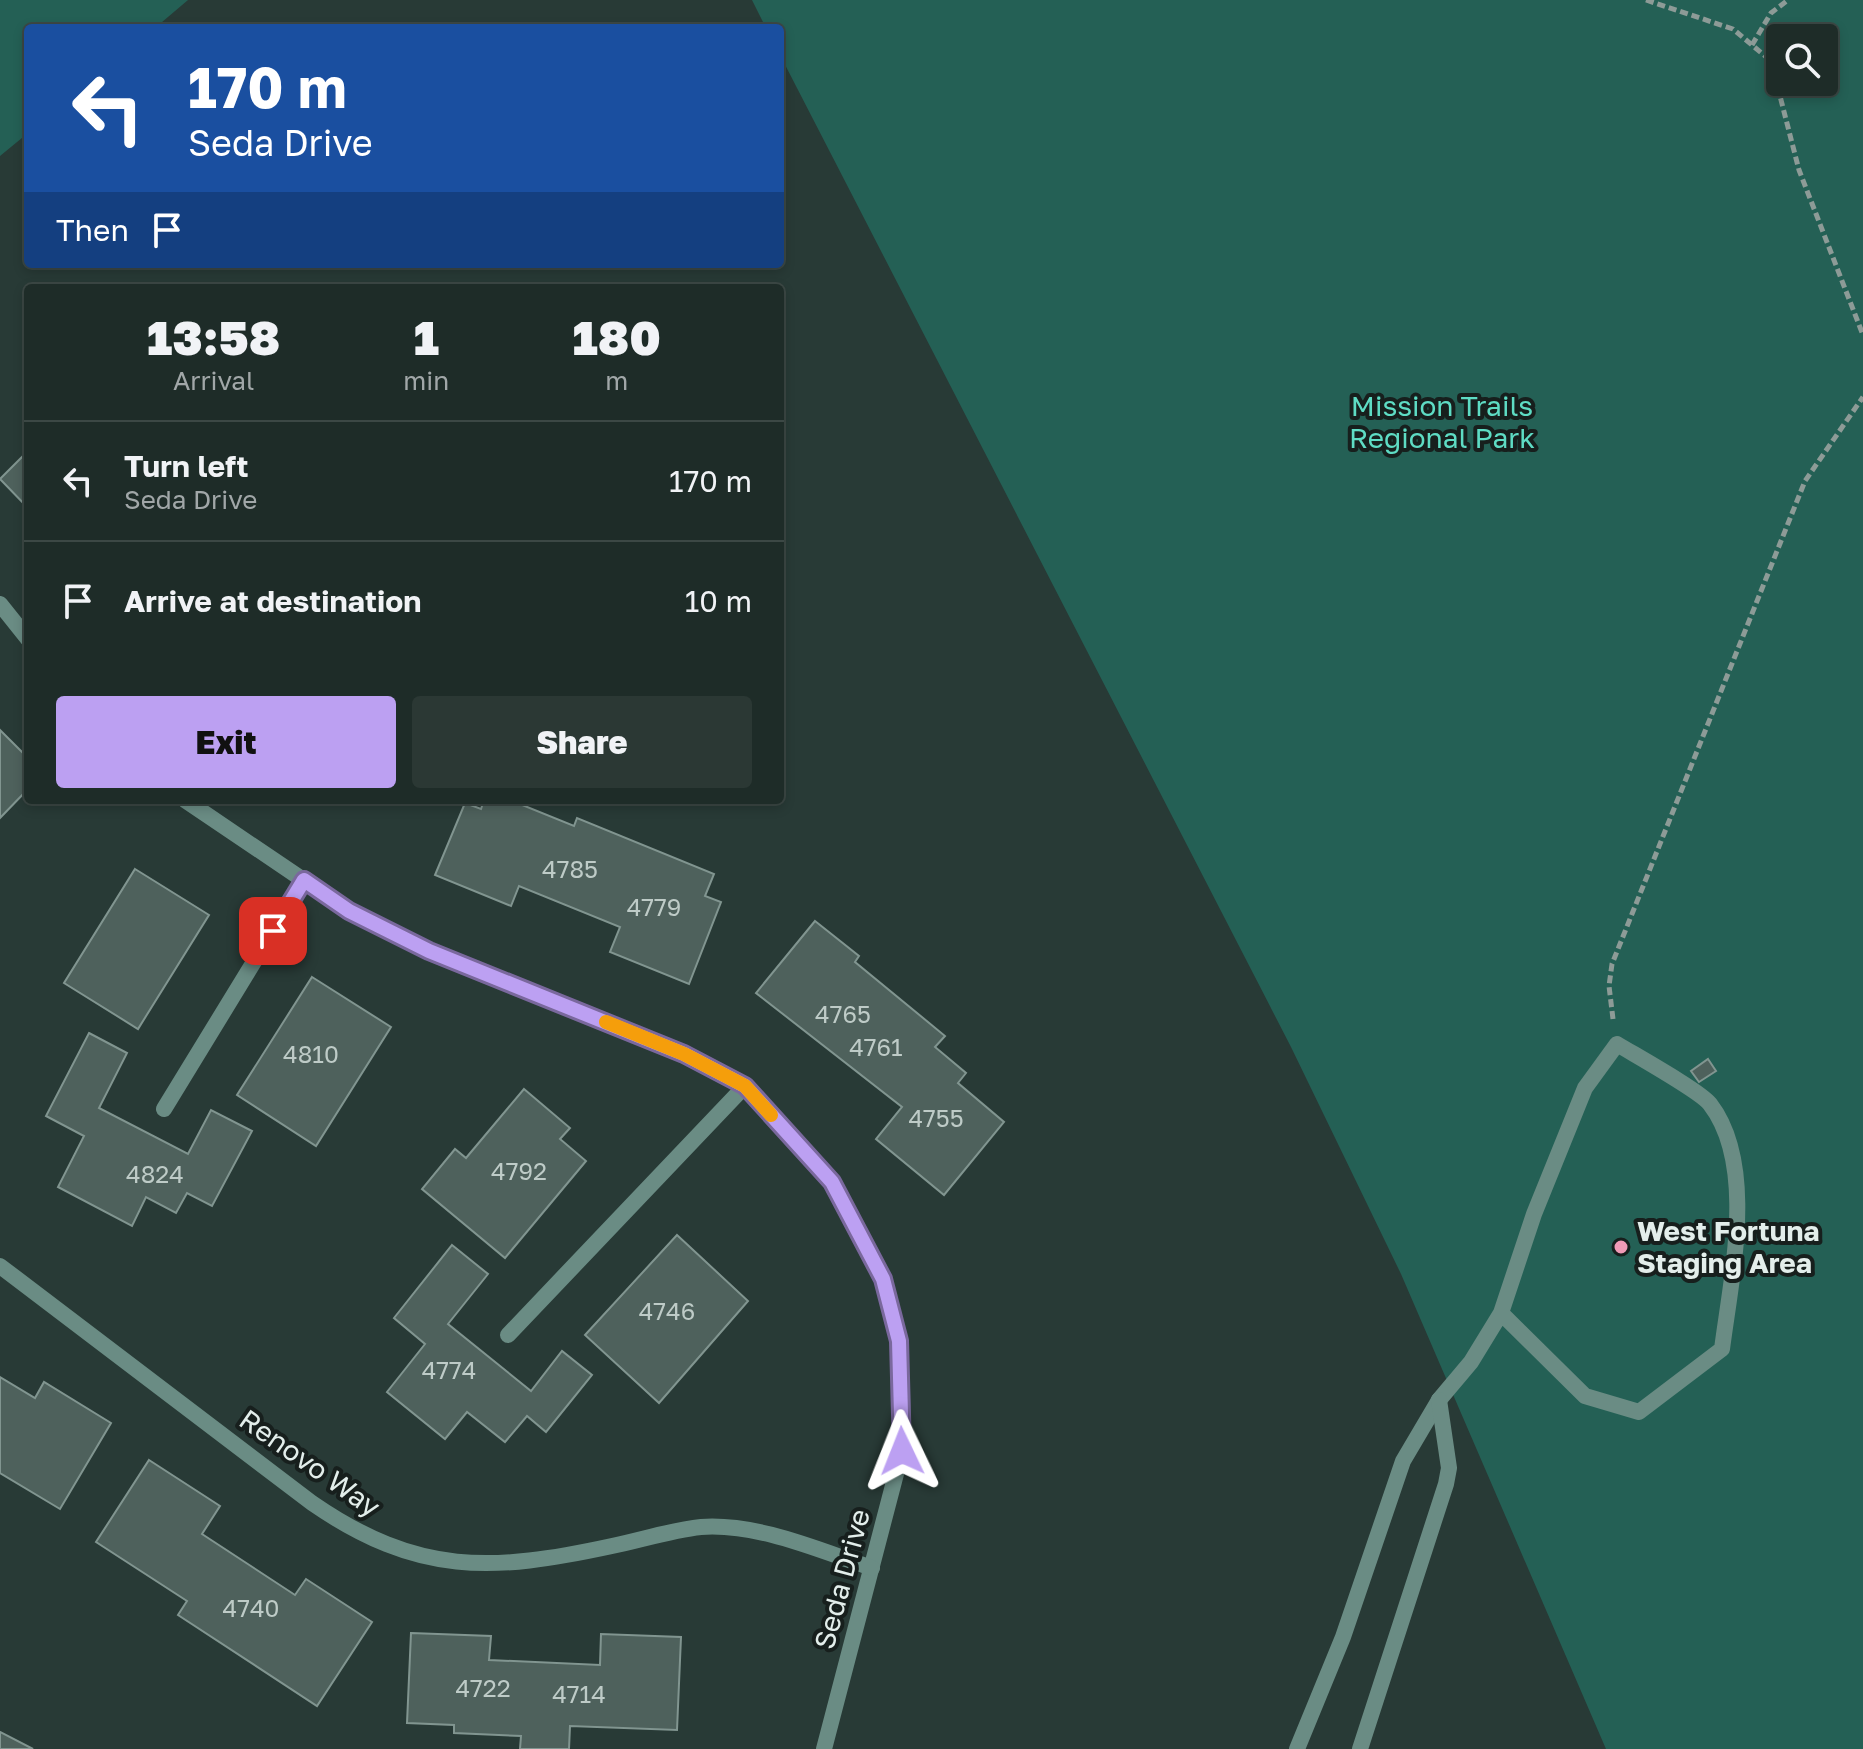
<!DOCTYPE html>
<html lang="en">
<head>
<meta charset="utf-8">
<style>
	:root { --surface:#1e2c28; --page:#2b3834; --text:#f1f3f6; --muted:#a1a7a8; --line:#3c4845; --accent:#bca0f2 }
	body { margin:0; font-family:"Golos Text",sans-serif; background:var(--page); color:var(--text); height:100vh; display:flex; flex-direction:column; font-size:30px; white-space:nowrap }
	* { box-sizing:border-box; margin:0 }
	p { font-size:26px; color:var(--muted) }
	.icon { flex:none; width:44px; height:44px; fill:none; stroke:currentColor; stroke-width:2; stroke-linecap:round; stroke-linejoin:round }
	.map { position:relative; flex:1; overflow:hidden }
	.panel { position:absolute; left:24px; top:284px; width:760px; height:520px; display:flex; flex-direction:column; background:var(--surface); border-radius:8px; box-shadow:0 4px 12px #0003,0 0 0 2px var(--line) }
	.panel>* { flex:none }
	.top-card { position:absolute; left:24px; top:24px; width:760px; height:244px; border-radius:8px; box-shadow:0 4px 12px #0003,0 0 0 2px var(--line); background:#1a4fa0; color:#fff; overflow:hidden }
	.controls { position:absolute; left:1766px; top:24px; display:grid; gap:16px }
	.controls a { display:grid; place-items:center; width:72px; height:72px; border-radius:8px; background:var(--surface); box-shadow:0 4px 12px #0003,0 0 0 2px var(--line); font-size:40px }
	.pin { position:absolute; display:grid; place-items:center; width:68px; height:68px; color:#fff; margin:-34px; border-radius:16px; box-shadow:0 4px 12px #0006 }
	.me { position:absolute; width:88px; margin:-44px; rotate:358deg; stroke-linejoin:round; filter:drop-shadow(0 0 6px #0008) }
	.turn { display:flex; align-items:center; gap:28px; height:168px; padding:0 32px; font-size:36px }
	.turn .icon { width:104px; height:104px; stroke-width:2.5 }
	.turn b { display:block; font-size:56px; line-height:68px }
	.then { display:flex; align-items:center; height:76px; padding:0 32px; background:#0003; gap:16px; font-size:30px }
	.eta { display:flex; justify-content:space-evenly; align-items:center; height:136px; text-align:center }
	.eta b { font-size:48px; font-weight:800; line-height:56px }
	.action { display:flex; gap:16px; margin-top:auto; padding:16px 32px }
	.action a { flex:1; height:92px; border-radius:8px; background:var(--accent); color:#111; font-size:32px; font-weight:800; line-height:92px; text-align:center }
	.action a+a { background:var(--page); color:var(--text) }
	ul { padding:0; list-style:none }
	li { display:flex; align-items:center; gap:24px; height:120px; padding:0 32px; border-top:2px solid var(--line) }
	li div { flex:1 }
	li b { display:block; font-size:30px }
	li em { font-style:normal }
	.map>svg:first-child { display:block }
	.green { fill:#246055; fill-rule:evenodd }
	.building { fill:#4e615c; stroke:#819590; stroke-width:2 }
	.lines { fill:none; stroke-linecap:round; stroke-linejoin:round }
	.path { stroke:#8d9b97; stroke-width:5; stroke-dasharray:8 4; stroke-linecap:butt }
	.service { stroke:#6a8c84; stroke-width:16 }
	.minor { stroke:#6a8c84; stroke-width:16 }
	.route-casing { stroke:#7a689d; stroke-width:20 }
	.route { stroke:#bca0f2; stroke-width:14 }
	.slow { stroke:#f59e0b; stroke-width:14 }
	.poi-dot { fill:#f09ab6; stroke:#171f1d; stroke-width:3 }
	.labels { text-anchor:middle; stroke-width:8; stroke-linejoin:round; paint-order:stroke }
	.number-label { font-size:24px; fill:#becbc7 }
	.park-label { font-size:28px; fill:#5edcc4; stroke:#171f1d }
	.poi-label { font-size:28px; font-weight:bold; fill:#e3eeeb; stroke:#171f1d; text-anchor:start }
	.street-label { font-size:28px; fill:#e3eeeb; stroke:#171f1d }
</style>
</head>
<body>
<div class="map">
<svg width="1863" height="1749" viewBox="0 0 1863 1749">
	<rect width="100%" height="100%" fill="#283a36"/>
	<g class="green">
		<path d="M0 0H188L155 28H28V133L0 156Z"/>
		<path d="M752 0H1863V1749H1606L1401 1274 1291 1047 780 55V28H766ZM1780 38H1824V82H1780Z"/>
	</g>
	<g class="building">
		<path d="M28 451V508L0 479Z"/>
		<path d="M0 730 28 758V789L0 818Z"/>
		<path d="M484 800H510L574 826 577 818 714 874 705 896 721 902 689 984 610 952 620 927 519 886 511 906 435 875 465 803 481 809Z"/>
		<path d="M135 869 209 915 138 1029 64 983Z"/>
		<path d="M815 921 859 956 855 962 945 1036 935 1047 966 1073 958 1083 1004 1122 944 1195 876 1139 902 1107 756 993Z"/>
		<path d="M312 977 391 1027 316 1146 237 1095Z"/>
		<path d="M89 1033 127 1053 99 1108 188 1154 211 1110 252 1131 212 1206 187 1193 176 1213 146 1197 132 1226 58 1187 84 1136 46 1116Z"/>
		<path d="M1708 1059 1716 1071 1699 1082 1691 1071Z"/>
		<path d="M524 1089 570 1128 560 1139 586 1161 505 1258 422 1189 455 1149 466 1158Z"/>
		<path d="M677 1235 748 1301 659 1403 585 1335Z"/>
		<path d="M452 1245 488 1274 448 1324 531 1391 562 1351 592 1375 546 1432 527 1416 505 1442 467 1412 445 1439 387 1392 425 1344 394 1318Z"/>
		<path d="M0 1377 35 1398 44 1382 111 1423 60 1509 0 1473Z"/>
		<path d="M149 1460 220 1506 202 1534 295 1595 306 1579 372 1622 317 1706 178 1615 187 1601 96 1542Z"/>
		<path d="M411 1633 491 1636 489 1660 600 1665 601 1634 681 1637 677 1730 570 1726 569 1749H520L521 1736 454 1733V1725L407 1723Z"/>
		<path d="M0 1732 33 1749H0Z"/>
	</g>
	<g class="lines">
		<g class="path">
			<path d="M1646 0 1733 29 1771 61 1799 170 1863 335"/>
			<path d="M1752 45 1771 13 1788 0"/>
			<path d="M1613 1019 1609 986 1612 964 1805 481 1863 397"/>
		</g>
		<g class="service">
			<path d="M164 1109 304 880"/>
			<path d="M508 1335 745 1086"/>
			<path d="M1439 1400 1471 1362 1501 1313 1534 1214 1585 1088 1617 1044C1635 1055 1700 1091 1710 1104 1757 1165 1731 1278 1722 1349L1639 1412 1585 1396 1501 1313"/>
		</g>
		<g class="minor">
			<path d="M0 604 28 639"/>
			<path d="M185 800 349 911 429 951 684 1054 745 1086 832 1182 883 1279 899 1341 902 1451 824 1749"/>
			<path d="M0 1266 312 1503C418 1576 492 1572 612 1546 641 1540 672 1530 701 1527 758 1523 818 1550 872 1568"/>
			<path d="M1297 1749 1343 1637 1403 1461 1439 1400"/>
			<path d="M1360 1749 1446 1484 1449 1468 1439 1400"/>
		</g>
	</g>
	<g class="lines">
		<defs>
			<path id="route" d="M273 931 304 880 349 911 429 951 684 1054 745 1086 832 1182 883 1279 899 1341 902 1451"/>
		</defs>
		<use href="#route" class="route-casing"/>
		<use href="#route" class="route"/>
		<path class="slow" d="M606 1022 684 1054 745 1086 771 1115"/>
	</g>
	<circle class="poi-dot" cx="1621" cy="1247" r="8"/>
	<g class="labels">
		<g class="number-label">
			<text x="570" y="878">4785</text>
			<text x="654" y="916">4779</text>
			<text x="843" y="1023">4765</text>
			<text x="876" y="1056">4761</text>
			<text x="311" y="1063">4810</text>
			<text x="936" y="1127">4755</text>
			<text x="519" y="1180">4792</text>
			<text x="155" y="1183">4824</text>
			<text x="667" y="1320">4746</text>
			<text x="449" y="1379">4774</text>
			<text x="251" y="1617">4740</text>
			<text x="483" y="1697">4722</text>
			<text x="579" y="1703">4714</text>
		</g>
		<g class="park-label">
			<text x="1442" y="416">Mission Trails<tspan x="1442" dy="32">Regional Park</tspan></text>
		</g>
		<g class="poi-label">
			<text x="1637" y="1241">West Fortuna<tspan x="1637" dy="32">Staging Area</tspan></text>
		</g>
		<g class="street-label">
			<text transform="translate(310 1463) rotate(35)" y="10">Renovo Way</text>
			<text transform="translate(842 1579) rotate(-75)" y="10">Seda Drive</text>
		</g>
	</g>
</svg>
<div class="controls">
<a><svg class="icon" aria-label="search" viewBox="0 0 24 24"><circle cx="10" cy="10" r="6"/><path d="M15 15l6 6"/></svg></a>
</div>
<div class="pin" style="left:273px;top:931px;background:#d93025"><svg class="icon" aria-label="arrive" viewBox="0 0 24 24"><path d="M6 21V4h12l-3 4 3 4H6"/></svg></div>
<svg class="me" style="left:902px;top:1451px" viewBox="-20 -20 40 40"><path d="M0-17L14 15 0 8-14 15z" fill="#bca0f2" stroke="#fff" stroke-width="4"/></svg>
<div class="top-card">
<div class="turn"><svg class="icon" aria-label="left" viewBox="0 0 24 24"><path d="M17 20v-9H6M10 6l-5 5 5 5"/></svg><div><b>170 m</b>Seda Drive</div></div>
<div class="then">Then<svg class="icon" aria-label="arrive" viewBox="0 0 24 24"><path d="M6 21V4h12l-3 4 3 4H6"/></svg></div>
</div>
<section class="panel">
<div class="eta">
<div><b>13:58</b><p>Arrival</p></div>
<div><b>1</b><p>min</p></div>
<div><b>180</b><p>m</p></div>
</div>
<ul>
<li><svg class="icon" aria-label="left" viewBox="0 0 24 24"><path d="M17 20v-9H6M10 6l-5 5 5 5"/></svg><div><b>Turn left</b><p>Seda Drive</p></div><em>170 m</em></li>
<li><svg class="icon" aria-label="arrive" viewBox="0 0 24 24"><path d="M6 21V4h12l-3 4 3 4H6"/></svg><div><b>Arrive at destination</b></div><em>10 m</em></li>
</ul>
<div class="action"><a>Exit</a><a>Share</a></div>
</section>
</div>
</body>
</html>
